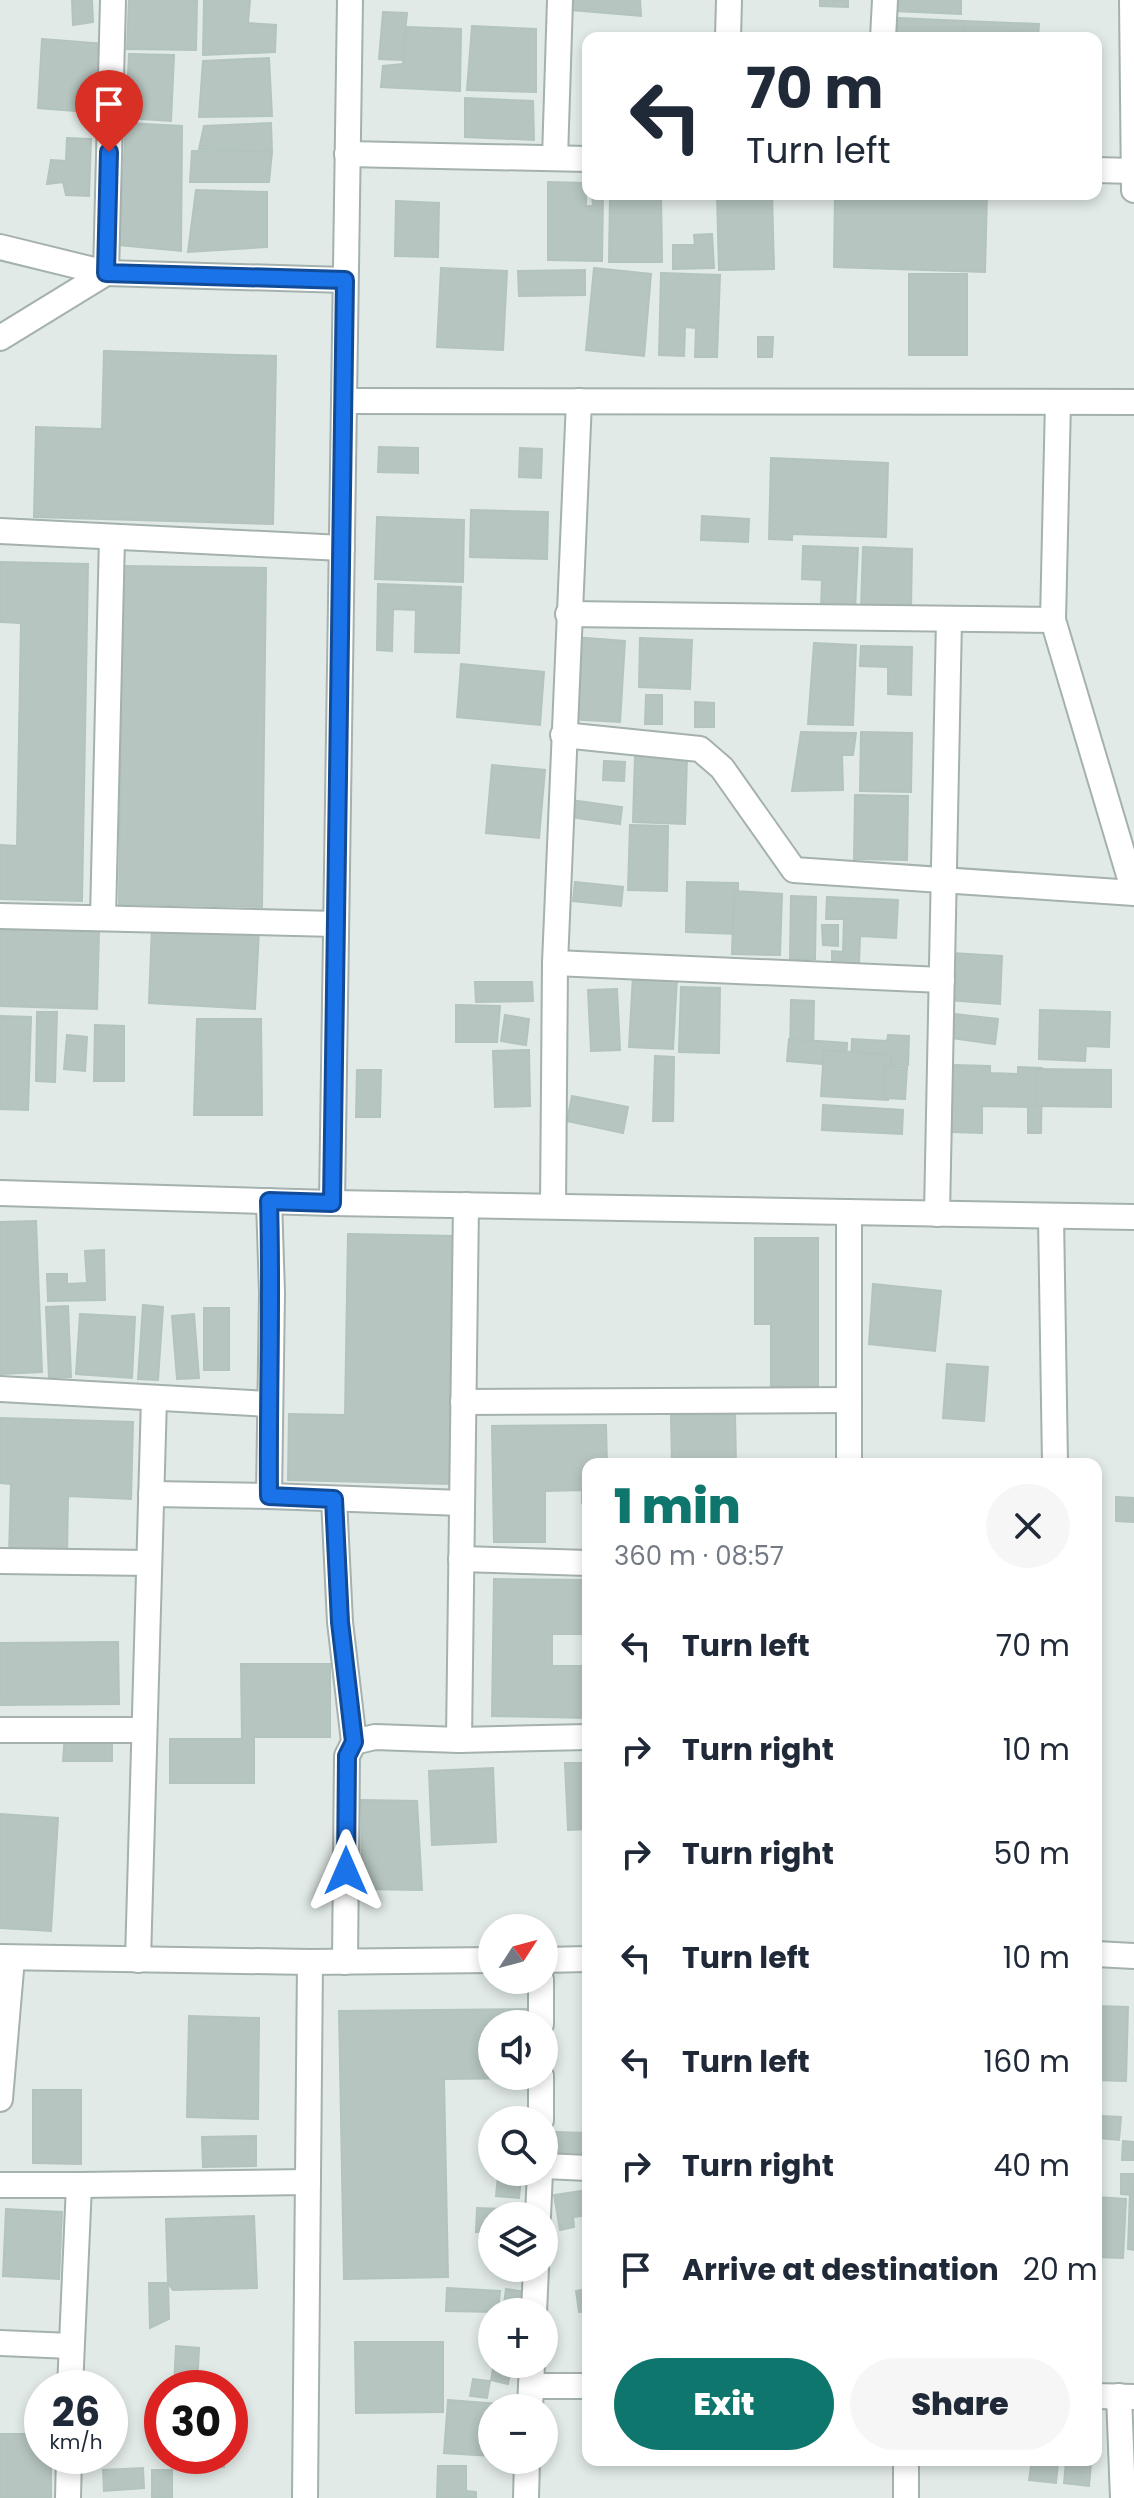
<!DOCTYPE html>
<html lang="en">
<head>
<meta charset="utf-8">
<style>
	:root { --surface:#fff; --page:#f6f6f7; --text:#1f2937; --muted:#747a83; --accent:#0f766e }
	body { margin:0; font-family:Poppins,sans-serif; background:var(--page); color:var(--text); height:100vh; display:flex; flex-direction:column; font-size:30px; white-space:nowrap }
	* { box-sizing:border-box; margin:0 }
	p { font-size:26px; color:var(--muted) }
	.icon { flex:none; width:44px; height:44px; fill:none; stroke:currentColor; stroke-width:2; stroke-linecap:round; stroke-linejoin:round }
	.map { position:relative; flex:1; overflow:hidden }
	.details { position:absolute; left:582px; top:1458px; width:520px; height:1008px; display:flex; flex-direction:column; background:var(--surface); border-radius:16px; box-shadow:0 4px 12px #0003 }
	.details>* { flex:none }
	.top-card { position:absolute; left:582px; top:32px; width:520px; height:168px; border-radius:16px; box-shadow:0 4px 12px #0003; background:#fff; color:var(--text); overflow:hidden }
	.needle { width:52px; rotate:54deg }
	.buttons { position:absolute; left:478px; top:1914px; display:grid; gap:16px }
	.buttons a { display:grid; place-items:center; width:80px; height:80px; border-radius:50%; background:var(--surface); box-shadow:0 4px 12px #0003; font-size:40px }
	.speed { position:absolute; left:24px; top:2370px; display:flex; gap:16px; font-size:40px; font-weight:700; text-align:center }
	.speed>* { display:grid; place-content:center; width:104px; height:104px; border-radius:50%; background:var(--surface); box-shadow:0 4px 12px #0003; line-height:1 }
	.speed small { font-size:20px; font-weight:400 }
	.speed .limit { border:12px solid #d22; background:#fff; color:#111 }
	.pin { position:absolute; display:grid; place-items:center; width:68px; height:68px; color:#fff; margin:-82px -34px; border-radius:50% 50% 50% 0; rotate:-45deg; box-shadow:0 0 8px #0007 }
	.pin .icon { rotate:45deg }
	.me { position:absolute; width:88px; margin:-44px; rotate:0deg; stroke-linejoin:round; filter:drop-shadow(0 0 6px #0008) }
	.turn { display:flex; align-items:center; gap:28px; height:168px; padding:0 32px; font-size:36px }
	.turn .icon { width:104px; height:104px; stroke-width:2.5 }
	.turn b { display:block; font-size:56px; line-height:68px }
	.round { display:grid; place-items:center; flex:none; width:84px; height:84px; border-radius:42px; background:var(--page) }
	.overview { display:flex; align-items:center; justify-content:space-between; height:136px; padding:0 32px }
	h1 { font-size:48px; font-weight:800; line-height:60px; color:var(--accent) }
	.primary-button { display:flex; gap:16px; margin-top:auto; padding:16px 32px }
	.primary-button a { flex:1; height:92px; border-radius:48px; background:var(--accent); color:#fff; font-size:32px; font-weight:800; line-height:92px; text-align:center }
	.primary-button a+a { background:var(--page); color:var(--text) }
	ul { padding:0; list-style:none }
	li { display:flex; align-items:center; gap:24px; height:104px; padding:0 32px }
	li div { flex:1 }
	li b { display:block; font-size:30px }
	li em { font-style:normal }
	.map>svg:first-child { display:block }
	.building { fill:#b6c5c0; stroke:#b3c3be; stroke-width:2 }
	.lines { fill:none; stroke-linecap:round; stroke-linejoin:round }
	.minor-casing { stroke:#a4b1ae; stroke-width:28 }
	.minor { stroke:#fff; stroke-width:24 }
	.route-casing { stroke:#114b97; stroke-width:20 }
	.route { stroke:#1a73e8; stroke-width:14 }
</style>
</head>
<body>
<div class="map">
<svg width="1134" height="2498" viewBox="0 0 1134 2498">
	<rect width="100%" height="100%" fill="#e1eae7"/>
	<g class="building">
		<path d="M72 0H92L93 22 73 25Z"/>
		<path d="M129 0H197L196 50 127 49Z"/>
		<path d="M204 0H250L248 23 276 25 275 52 203 55Z"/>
		<path d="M571 0H640L641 16 571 10Z"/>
		<path d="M820 0H848V7L820 6Z"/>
		<path d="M895 0H961V14L894 11Z"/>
		<path d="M383 12 407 13 402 60 379 59Z"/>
		<path d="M898 18 964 21 963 38H897Z"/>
		<path d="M964 21 1039 24 1038 38H963Z"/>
		<path d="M472 26 536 29V92L467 90Z"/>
		<path d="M407 27 461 29 460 91 381 87 383 66 403 64Z"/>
		<path d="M42 39 105 44 100 113 38 108Z"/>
		<path d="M129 54 174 55 171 121 126 118Z"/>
		<path d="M269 58 272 116 199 117 203 61Z"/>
		<path d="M465 98 533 101 534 140 465 137Z"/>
		<path d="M126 123 182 126 181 251 119 245Z"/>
		<path d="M271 123 272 152 199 149 204 126Z"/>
		<path d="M67 138 91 139 89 196 66 195 63 182 47 184 51 160 66 161Z"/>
		<path d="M192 151 272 152 269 182H190Z"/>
		<path d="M548 182 586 183V206H593L592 194H603L602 261 548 260Z"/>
		<path d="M196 190 267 192V247L188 252Z"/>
		<path d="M610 194H661L662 262H609Z"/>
		<path d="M717 194H772L774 269 719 270Z"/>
		<path d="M835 194H987L985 272 834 267Z"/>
		<path d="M396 201 439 203 438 257 395 256Z"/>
		<path d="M712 234 714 268 673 269V245H695L694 235Z"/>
		<path d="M441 268 507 271 503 350 437 347Z"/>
		<path d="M594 268 651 274 644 356 586 350Z"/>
		<path d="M585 270V295L519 296 518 271Z"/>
		<path d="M661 273 720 275 717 357H695L696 328 685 327 684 356 659 355Z"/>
		<rect x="909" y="274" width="58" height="81"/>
		<path d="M758 337H773L772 357H758Z"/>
		<path d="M104 351 276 356 273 524 34 517 36 427 102 429Z"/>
		<path d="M379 447 418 448V473L378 472Z"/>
		<path d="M520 448 542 449 541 478 519 477Z"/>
		<path d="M771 458 888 463 886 537 792 534V540L769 539Z"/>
		<path d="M471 510 548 512 547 559 470 557Z"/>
		<path d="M702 516 749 519 748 542 701 540Z"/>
		<path d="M377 517 464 520 463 582 375 579Z"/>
		<path d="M803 546 858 548 855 610 821 608 822 580 802 579Z"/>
		<path d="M863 547 912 549 911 611 861 609Z"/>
		<path d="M0 562 88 564 82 901 0 899V845L17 846 21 623 0 622Z"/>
		<path d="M123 566 266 568 262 907 119 904Z"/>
		<path d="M378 584 461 587 459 653 415 652 416 610 393 609 392 651 377 650Z"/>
		<path d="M573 637 625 641 620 722 568 719Z"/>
		<path d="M640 638 692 640 690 689 639 687Z"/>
		<path d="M814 643 856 645 853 725 808 724Z"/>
		<path d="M861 646 912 647 911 695 888 694V667L860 666Z"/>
		<path d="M461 664 544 672 540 725 457 717Z"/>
		<path d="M646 695H662V724H645Z"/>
		<path d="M695 702 714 703V727H695Z"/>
		<path d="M801 732 856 733 853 755H842L843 790 792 791Z"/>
		<path d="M861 732 912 733 911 792 860 791Z"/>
		<path d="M635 755 687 757 685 824 633 822Z"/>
		<path d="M604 761 625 762 624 781 603 780Z"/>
		<path d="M492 765 545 770 539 838 486 833Z"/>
		<path d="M855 795 908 796 907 860 854 859Z"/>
		<path d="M571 800 622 807 620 824 569 817Z"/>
		<path d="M630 825 668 826 667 891 628 890Z"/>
		<path d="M575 882 623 887 621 906 573 901Z"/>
		<path d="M687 882 738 883 737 934 686 932Z"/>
		<path d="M734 891 782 894 780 955 732 954Z"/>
		<path d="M791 896 816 897 815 959H790Z"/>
		<path d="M827 897 898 900 896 938 860 936 859 964 832 962V951L843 952 844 919H826Z"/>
		<path d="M152 924 259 930 255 1009 149 1003Z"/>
		<path d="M822 925H838V946L823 945Z"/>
		<path d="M0 929 99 932 97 1009 0 1006Z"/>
		<path d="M951 953 1002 956 1000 1004 948 1000Z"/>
		<path d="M633 975 677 978 673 1049 629 1047Z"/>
		<path d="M475 982H532L533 1001 476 1002Z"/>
		<path d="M681 987 720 988 719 1053 679 1052Z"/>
		<path d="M617 989 620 1050 591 1051 588 990Z"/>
		<path d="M791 1000 814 1001 813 1054H790Z"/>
		<path d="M456 1005 500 1006 497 1042H456Z"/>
		<path d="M1040 1010 1110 1012 1109 1047 1086 1046 1085 1061 1039 1059Z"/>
		<path d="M37 1012H57L55 1082 36 1081Z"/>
		<path d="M946 1013 998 1019 995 1044 943 1037Z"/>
		<path d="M505 1015 529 1019 526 1045 501 1041Z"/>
		<path d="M0 1016 31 1017 28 1110 0 1109Z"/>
		<path d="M197 1019H261L262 1115H194Z"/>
		<path d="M95 1025 124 1026V1081H94Z"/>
		<path d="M67 1035 87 1037 85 1071 64 1069Z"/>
		<path d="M888 1035 909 1036 908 1065 851 1062 852 1039 887 1041Z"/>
		<path d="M789 1039 847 1043 846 1066 787 1061Z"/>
		<path d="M529 1050 530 1106 495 1107 493 1051Z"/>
		<path d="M824 1050 891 1055 888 1100 821 1096Z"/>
		<path d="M655 1056 674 1057 673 1121H653Z"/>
		<path d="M885 1065 907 1067 905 1099 883 1098Z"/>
		<path d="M952 1065 990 1066V1073L1018 1074V1067L1042 1068 1041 1133H1028V1107L982 1106V1133L952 1132Z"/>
		<path d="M1036 1069 1111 1070V1107L1036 1106Z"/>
		<path d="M357 1070H381L380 1117H356Z"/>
		<path d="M572 1096 628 1107 623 1133 567 1121Z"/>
		<path d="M823 1105 903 1110 902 1134 822 1130Z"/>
		<path d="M36 1221 42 1372 0 1374V1222Z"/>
		<path d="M348 1234 456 1236 452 1484 288 1480 289 1414 345 1415Z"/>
		<path d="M755 1238H818V1386H771V1324H755Z"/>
		<path d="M104 1250 105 1300 48 1301 47 1274H67V1284L87 1283 85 1251Z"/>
		<path d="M873 1284 941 1291 935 1351 869 1344Z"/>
		<path d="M143 1305 163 1307 158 1380 138 1379Z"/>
		<path d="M68 1306 71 1377 49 1378 46 1307Z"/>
		<rect x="204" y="1308" width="25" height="62"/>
		<path d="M80 1314 135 1317 132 1378 76 1374Z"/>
		<path d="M194 1314 199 1378 177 1379 172 1316Z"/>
		<path d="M947 1364 988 1367 984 1421 943 1418Z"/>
		<path d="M735 1414 736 1464H672L671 1415Z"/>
		<path d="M0 1418 133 1422 131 1499 68 1496 67 1555 9 1554 11 1484 0 1483Z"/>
		<path d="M606 1425 607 1464H588V1503H582V1490L545 1491V1542H494L492 1426Z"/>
		<path d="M1116 1497 1134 1498V1522L1116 1521Z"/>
		<path d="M494 1579 588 1580V1634H552V1666H588V1718L492 1716Z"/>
		<path d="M118 1642 119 1704 0 1705V1643Z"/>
		<path d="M241 1664H330V1737H254V1783H170V1739H242Z"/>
		<path d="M65 1734 112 1736V1761H63Z"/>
		<path d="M565 1763H588V1829L568 1830Z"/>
		<path d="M493 1768 496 1842 432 1845 429 1771Z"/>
		<path d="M361 1800 417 1801 422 1890 362 1889Z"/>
		<path d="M0 1814 58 1818 51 1931 0 1928Z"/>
		<path d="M1096 2006 1128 2007 1126 2081 1096 2080Z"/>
		<path d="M526 2009 527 2024H492V2076L527 2078 444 2079 448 2277 344 2279 339 2011Z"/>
		<path d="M189 2016 259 2018 258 2119 187 2117Z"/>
		<path d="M33 2090H81V2164L33 2163Z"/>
		<path d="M1101 2116 1121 2117 1119 2140 1099 2138Z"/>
		<path d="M556 2132 588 2133V2158L555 2156Z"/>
		<path d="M256 2136V2166L203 2167 202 2137Z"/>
		<path d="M1123 2141 1134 2142V2160H1122Z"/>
		<path d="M1121 2174H1134V2195L1121 2194Z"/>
		<path d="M498 2176 521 2178 519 2198 496 2196Z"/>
		<path d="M588 2190V2215L573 2217 574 2227 560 2230 554 2195Z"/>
		<path d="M1130 2192H1134V2250L1128 2249Z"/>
		<path d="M1096 2197 1126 2199 1123 2258 1096 2257Z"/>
		<path d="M506 2206 529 2208 528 2216H506Z"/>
		<path d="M477 2208 503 2209 502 2216H492V2232H476Z"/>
		<path d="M6 2209 62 2212 59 2279 3 2276Z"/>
		<path d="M254 2216 257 2288 173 2290 168 2283 166 2219Z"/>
		<path d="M149 2283H168L169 2319 150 2328Z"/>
		<path d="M447 2288 500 2291 498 2312 446 2311Z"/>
		<path d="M506 2289 526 2292 525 2307 504 2304Z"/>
		<path d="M588 2289V2311L579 2312 576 2291Z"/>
		<path d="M355 2342H443V2412L356 2413Z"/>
		<path d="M176 2346 199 2348 197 2388H174Z"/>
		<path d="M494 2364H512L508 2384 491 2380Z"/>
		<path d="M473 2379 490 2381 487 2398 470 2396Z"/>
		<path d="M448 2400 525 2406V2408H492V2456L444 2453Z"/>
		<path d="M0 2434H42V2456H51V2498H0Z"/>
		<rect x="209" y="2456" width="15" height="11"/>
		<path d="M1032 2460 1058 2462 1056 2483 1029 2480Z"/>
		<path d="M1066 2460 1091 2463 1089 2486 1064 2483Z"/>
		<path d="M438 2466H466V2491L476 2492V2498H437Z"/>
		<path d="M143 2468 144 2488 104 2491 103 2470Z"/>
		<rect x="152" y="2470" width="20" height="28"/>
	</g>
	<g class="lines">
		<defs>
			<g id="minor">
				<path d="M1132 0 1134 190"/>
				<path d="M728 38 729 0"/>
				<path d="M883 38 885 0"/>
				<path d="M347 154 588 159"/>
				<path d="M555 158 560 0"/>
				<path d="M1096 170 1134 171"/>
				<path d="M0 247 106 273 345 280"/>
				<path d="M0 338 106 273 113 0"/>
				<path d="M344 401 1134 402"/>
				<path d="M1058 402 1053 620 1134 892"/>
				<path d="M0 531 342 548"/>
				<path d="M568 614 1053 620"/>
				<path d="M563 735 700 749 722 768 794 870 1134 893"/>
				<path d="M0 916 336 924"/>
				<path d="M103 918 112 537"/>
				<path d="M555 963 942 980"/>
				<path d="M0 1193 332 1203 1134 1217"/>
				<path d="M269 1201 272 1293 269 1496 462 1503"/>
				<path d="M332 1203 350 0"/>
				<path d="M553 1205 555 963 579 401"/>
				<path d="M849 1212V1464"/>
				<path d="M937 1214 949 619"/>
				<path d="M1051 1216 1055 1464"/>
				<path d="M0 1389 268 1404"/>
				<path d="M463 1402 849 1400"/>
				<path d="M151 1494 269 1496"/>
				<path d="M334 1499 340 1622 354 1742 347 1756 345 1962"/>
				<path d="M461 1559 588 1563"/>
				<path d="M0 1561 149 1563"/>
				<path d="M0 1730H144"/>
				<path d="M459 1740 466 1205"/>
				<path d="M354 1742 375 1737 459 1740 588 1737"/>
				<path d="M1096 1954 1134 1956"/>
				<path d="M0 1957 310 1962 492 1960"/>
				<path d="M138 1960 154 1398"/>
				<path d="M544 1960 588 1959"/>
				<path d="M541 1980V2024"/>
				<path d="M541 2076V2120"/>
				<path d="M0 2099 12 1958"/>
				<path d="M544 2166 588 2168"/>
				<path d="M0 2185H79L70 2388"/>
				<path d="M79 2185 308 2182"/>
				<path d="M538 2216 540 2172"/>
				<path d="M534 2312 536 2268"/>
				<path d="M0 2343 71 2346"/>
				<path d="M531 2386H588"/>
				<path d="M1096 2396 1134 2397"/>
				<path d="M1119 2396 1123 2498"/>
				<path d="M530 2408 532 2364"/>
				<path d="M68 2498 69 2456"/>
				<path d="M305 2498 310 1962"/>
				<path d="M526 2498 527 2460"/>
				<path d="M906 2498V2460"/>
			</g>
		</defs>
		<use href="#minor" class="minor-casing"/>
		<use href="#minor" class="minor"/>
	</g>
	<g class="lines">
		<defs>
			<path id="route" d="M109 152 106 273 345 280 332 1203 269 1201C272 1300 268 1397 269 1496L334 1499 340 1622 354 1742 347 1756 346 1871"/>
		</defs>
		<use href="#route" class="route-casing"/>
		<use href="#route" class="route"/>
	</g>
</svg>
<div class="buttons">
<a><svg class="needle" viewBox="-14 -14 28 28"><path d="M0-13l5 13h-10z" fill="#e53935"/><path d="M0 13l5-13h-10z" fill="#747a83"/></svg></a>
<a><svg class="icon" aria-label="sound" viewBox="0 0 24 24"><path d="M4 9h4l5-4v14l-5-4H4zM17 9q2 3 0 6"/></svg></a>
<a><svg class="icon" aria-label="search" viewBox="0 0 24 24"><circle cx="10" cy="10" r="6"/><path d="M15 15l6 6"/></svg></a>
<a><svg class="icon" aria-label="layers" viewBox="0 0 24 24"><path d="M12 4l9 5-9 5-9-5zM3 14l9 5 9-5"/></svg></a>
<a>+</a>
<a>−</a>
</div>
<div class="speed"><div>26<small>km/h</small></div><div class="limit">30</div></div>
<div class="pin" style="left:109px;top:152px;background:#d93025"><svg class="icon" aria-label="arrive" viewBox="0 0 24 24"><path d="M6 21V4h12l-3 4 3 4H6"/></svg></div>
<svg class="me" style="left:346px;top:1871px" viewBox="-20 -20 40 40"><path d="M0-17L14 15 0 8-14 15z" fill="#1a73e8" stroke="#fff" stroke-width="4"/></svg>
<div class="top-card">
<div class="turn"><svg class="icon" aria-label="left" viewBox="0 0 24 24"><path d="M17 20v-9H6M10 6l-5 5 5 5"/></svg><div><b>70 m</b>Turn left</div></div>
</div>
<section class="details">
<div class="overview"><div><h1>1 min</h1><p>360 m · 08:57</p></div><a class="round"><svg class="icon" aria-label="close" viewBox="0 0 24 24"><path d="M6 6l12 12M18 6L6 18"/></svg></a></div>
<ul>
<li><svg class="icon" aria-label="left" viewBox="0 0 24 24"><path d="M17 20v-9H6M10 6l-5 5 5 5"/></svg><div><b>Turn left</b></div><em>70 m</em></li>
<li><svg class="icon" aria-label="right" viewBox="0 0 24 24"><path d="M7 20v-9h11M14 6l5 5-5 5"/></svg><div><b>Turn right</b></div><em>10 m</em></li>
<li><svg class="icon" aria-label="right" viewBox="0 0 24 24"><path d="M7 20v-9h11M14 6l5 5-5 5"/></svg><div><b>Turn right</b></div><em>50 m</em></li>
<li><svg class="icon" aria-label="left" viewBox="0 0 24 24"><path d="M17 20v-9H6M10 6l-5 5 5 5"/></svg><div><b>Turn left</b></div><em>10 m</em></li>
<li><svg class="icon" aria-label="left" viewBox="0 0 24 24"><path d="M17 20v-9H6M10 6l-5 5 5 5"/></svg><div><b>Turn left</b></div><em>160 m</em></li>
<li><svg class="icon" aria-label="right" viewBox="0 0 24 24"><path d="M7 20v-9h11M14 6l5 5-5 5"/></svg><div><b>Turn right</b></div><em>40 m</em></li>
<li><svg class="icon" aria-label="arrive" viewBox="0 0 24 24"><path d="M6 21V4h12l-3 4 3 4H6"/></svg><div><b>Arrive at destination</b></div><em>20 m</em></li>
</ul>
<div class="primary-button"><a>Exit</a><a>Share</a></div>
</section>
</div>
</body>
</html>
